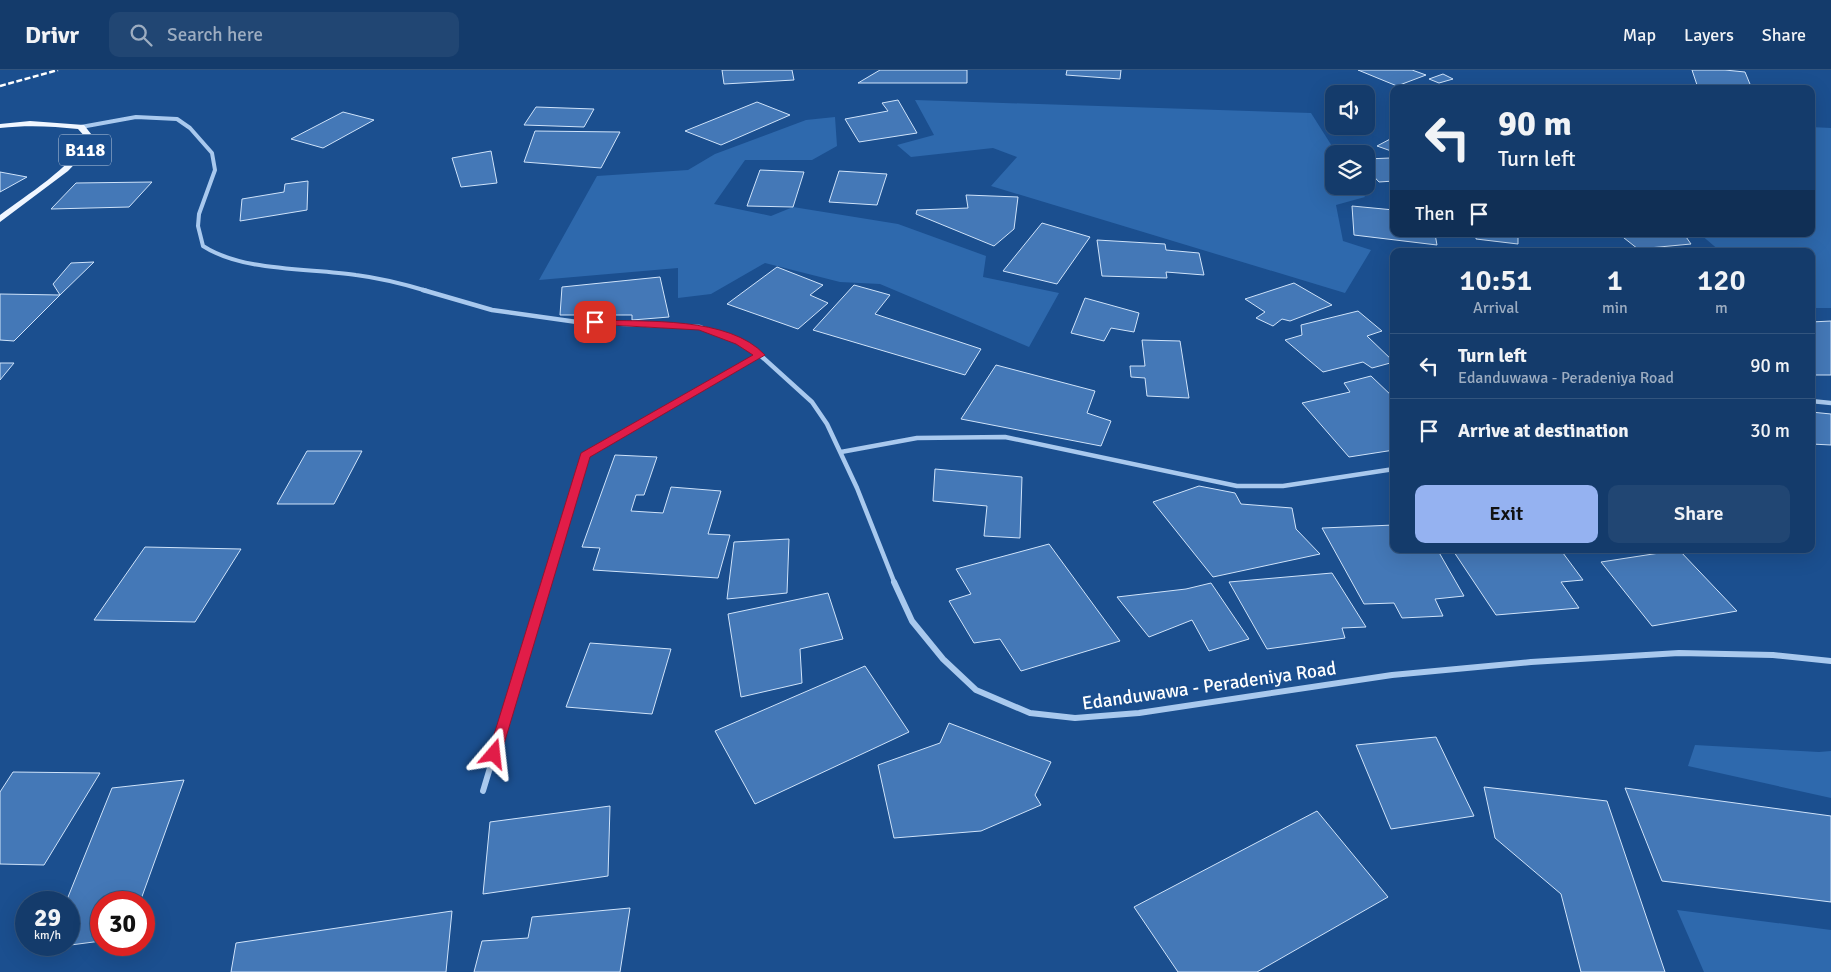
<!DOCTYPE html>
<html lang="en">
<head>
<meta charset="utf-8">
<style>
	:root { --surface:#143b6b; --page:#214673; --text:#f1f3f6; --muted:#9dadc1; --line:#33557e; --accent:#95b2f1 }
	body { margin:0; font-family:Signika,sans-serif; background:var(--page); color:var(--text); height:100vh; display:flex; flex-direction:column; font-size:19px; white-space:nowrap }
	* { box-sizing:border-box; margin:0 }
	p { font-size:16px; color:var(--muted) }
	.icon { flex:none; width:28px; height:28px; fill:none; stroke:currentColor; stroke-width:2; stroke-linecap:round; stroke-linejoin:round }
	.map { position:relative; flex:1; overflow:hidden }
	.drawer { position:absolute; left:1390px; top:178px; width:425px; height:305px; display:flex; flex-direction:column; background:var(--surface); border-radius:10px; box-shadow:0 5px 20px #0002,0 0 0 1px var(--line) }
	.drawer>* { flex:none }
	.guide { position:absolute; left:1390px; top:15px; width:425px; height:152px; border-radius:10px; box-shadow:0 5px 20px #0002,0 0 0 1px var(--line); background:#143b6b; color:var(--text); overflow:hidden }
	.fabs { position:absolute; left:1325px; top:15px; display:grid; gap:10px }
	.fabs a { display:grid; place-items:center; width:50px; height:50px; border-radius:10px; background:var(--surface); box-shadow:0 5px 20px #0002,0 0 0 1px var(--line); font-size:25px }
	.speed { position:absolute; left:15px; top:821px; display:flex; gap:10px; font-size:25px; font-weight:700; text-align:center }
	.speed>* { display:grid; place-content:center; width:65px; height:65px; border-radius:50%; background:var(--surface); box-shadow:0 5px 20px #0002,0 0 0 1px var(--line); line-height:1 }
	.speed small { font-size:12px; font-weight:400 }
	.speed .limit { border:8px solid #d22; background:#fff; color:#111 }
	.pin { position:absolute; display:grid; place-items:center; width:42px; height:42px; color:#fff; margin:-21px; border-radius:10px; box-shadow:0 2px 8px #0006 }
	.me { position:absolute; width:55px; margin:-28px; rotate:17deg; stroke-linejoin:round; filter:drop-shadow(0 0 4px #0008) }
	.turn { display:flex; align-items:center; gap:18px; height:105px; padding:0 25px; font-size:22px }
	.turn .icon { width:65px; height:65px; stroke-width:2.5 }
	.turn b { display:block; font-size:35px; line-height:42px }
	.then { display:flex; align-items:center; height:48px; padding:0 25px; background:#0003; gap:10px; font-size:19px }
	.eta { display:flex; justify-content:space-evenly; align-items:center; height:85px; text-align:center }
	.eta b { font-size:30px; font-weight:600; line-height:35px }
	.cta { display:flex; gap:10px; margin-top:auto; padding:10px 25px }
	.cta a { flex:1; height:58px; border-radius:10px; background:var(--accent); color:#111; font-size:20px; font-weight:600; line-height:58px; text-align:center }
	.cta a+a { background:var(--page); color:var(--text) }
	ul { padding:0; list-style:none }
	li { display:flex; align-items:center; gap:15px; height:65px; padding:0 25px; border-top:1px solid var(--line) }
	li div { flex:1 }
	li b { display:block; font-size:19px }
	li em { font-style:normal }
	header { display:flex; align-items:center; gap:30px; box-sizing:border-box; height:70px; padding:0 25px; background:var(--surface); border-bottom:1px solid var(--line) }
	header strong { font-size:24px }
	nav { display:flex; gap:28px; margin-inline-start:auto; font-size:18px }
	.search { width:350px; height:45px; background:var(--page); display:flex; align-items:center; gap:12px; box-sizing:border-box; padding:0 18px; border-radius:10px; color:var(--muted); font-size:19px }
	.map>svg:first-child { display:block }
	.green { fill:#2e69ad }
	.building { fill:#4478b7; stroke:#cfe3fa }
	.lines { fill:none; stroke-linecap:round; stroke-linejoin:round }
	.street-far2 { stroke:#a9c9ee; stroke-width:4 }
	.street-far1 { stroke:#a9c9ee; stroke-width:4.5 }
	.street { stroke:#a9c9ee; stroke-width:6 }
	.primary { fill:#f0f6ff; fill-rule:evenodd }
	.rail { stroke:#fff; stroke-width:2.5; stroke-dasharray:6 2.5; stroke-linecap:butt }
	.route { fill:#e11d48; stroke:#92132f }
	.labels { text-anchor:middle; stroke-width:4; stroke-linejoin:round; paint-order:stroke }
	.shield { fill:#1b4f8f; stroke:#bbcadd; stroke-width:1 }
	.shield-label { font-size:18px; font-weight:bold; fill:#fff }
	.street-label { font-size:19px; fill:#fff; stroke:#1b4f8f }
</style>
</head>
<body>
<header>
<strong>Drivr</strong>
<div class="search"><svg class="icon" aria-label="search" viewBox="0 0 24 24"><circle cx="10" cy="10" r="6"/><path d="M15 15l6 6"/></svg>Search here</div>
<nav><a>Map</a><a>Layers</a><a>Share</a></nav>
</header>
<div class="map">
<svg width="1831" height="902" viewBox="0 0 1831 902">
	<rect width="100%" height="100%" fill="#1b4f8f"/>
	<g class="green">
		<path d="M915 30 1311 43 1337 84H1334V116H1358L1365 127 1336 135 1343 171 1371 180 1345 223 991 116 1017 87 993 78 911 87 897 75 934 65Z"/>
		<path d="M835 47 837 76 812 90H745L714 134 771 146 793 137 898 154 986 186 983 207 1059 223 1029 277 880 214 840 212 765 193 711 224 678 228V198L539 210 597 106 688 100 715 84 806 50Z"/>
		<path d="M1811 57 1831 58V238H1811V181H1720L1700 164H1811Z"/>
		<path d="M1695 675 1819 682 1831 681V728L1688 696Z"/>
		<path d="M1677 840 1831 860V902H1704Z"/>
	</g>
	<g class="building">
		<path d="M722 0H792L794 10 724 14Z"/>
		<path d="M880 0H967V13H858Z"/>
		<path d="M1067 0H1121L1120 9 1066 5Z"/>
		<path d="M1358 0H1412L1426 5 1397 16Z"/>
		<path d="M1692 0H1725L1745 2 1752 19H1726L1697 15Z"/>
		<path d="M1443 4 1453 9 1439 13 1429 9Z"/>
		<path d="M898 30 917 63 859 72 845 49 888 41 882 33Z"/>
		<path d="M757 32 790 45 721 75 685 61Z"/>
		<path d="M536 37 594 39 584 57 524 55Z"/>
		<path d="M343 42 374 50 323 78 291 69Z"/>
		<path d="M535 61 620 62 601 98 524 92Z"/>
		<path d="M1394 67V82L1377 76Z"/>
		<path d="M491 81 497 113 461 117 452 88Z"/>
		<path d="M1390 88 1394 92V111L1379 112 1366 98V89Z"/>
		<path d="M760 100 804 102 793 137 747 136Z"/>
		<path d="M839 101 887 104 877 135 829 132Z"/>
		<path d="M0 102 27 107 0 122Z"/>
		<path d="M308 111 307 140 240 151 242 129 284 122 285 114Z"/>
		<path d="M152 112 129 137 51 139 76 113Z"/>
		<path d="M966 125 1018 127 1014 159 994 176 916 144 917 140 968 138Z"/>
		<path d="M1352 136 1394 140V164H1435L1437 175 1354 165Z"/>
		<path d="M1042 153 1090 167 1057 214 1003 201Z"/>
		<path d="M1476 164H1518V174L1476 169Z"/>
		<path d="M1619 164H1684L1691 174 1638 179Z"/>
		<path d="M1097 170 1165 174 1166 180 1199 183 1204 205 1166 202 1167 208 1102 206Z"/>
		<path d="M94 192 60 225 53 214 71 193Z"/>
		<path d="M777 197 823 215 810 225 828 233 798 259 727 234Z"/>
		<path d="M660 207 669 247 632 250V245H560L562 217Z"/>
		<path d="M1294 213 1332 235 1290 251 1282 249 1273 256 1256 248 1265 242 1245 229Z"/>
		<path d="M854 215 890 225 875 244 981 279 965 305 813 260Z"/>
		<path d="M0 224 60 225 14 271 0 270Z"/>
		<path d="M1085 228 1139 243 1134 262 1111 258 1104 271 1071 263Z"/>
		<path d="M1358 241 1382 261 1367 266 1394 292 1372 298 1363 292 1323 302 1285 270 1302 265 1301 255Z"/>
		<path d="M1831 251V305H1811V252Z"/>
		<path d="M1142 270 1180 271 1189 328 1147 326 1145 308 1131 307 1130 296H1145Z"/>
		<path d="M0 293H14L0 310Z"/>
		<path d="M996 295 1095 321 1087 343 1111 351 1101 376 961 349Z"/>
		<path d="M1371 306 1394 328V380L1349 387 1302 333 1350 322 1344 313Z"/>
		<path d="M1811 342 1831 344V375L1811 374Z"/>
		<path d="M307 381H362L334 434H277Z"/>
		<path d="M615 385 657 387 644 425H636L631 441 663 443 671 417 721 421 708 464 730 465 718 508 593 500 600 478 582 477Z"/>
		<path d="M935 399 1022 407 1020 468 984 466 987 436 933 431Z"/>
		<path d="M1199 416 1235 423 1241 434 1292 438 1296 459 1320 484 1213 507 1153 432Z"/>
		<path d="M1394 455V479H1437L1464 526 1435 529 1443 546 1402 548 1394 533 1364 534 1322 458Z"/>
		<path d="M789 469 787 523 727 529 734 472Z"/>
		<path d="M1049 474 1120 571 1021 601 1000 569 974 573 949 531 971 524 956 499Z"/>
		<path d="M145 477 241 479 195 552 94 550Z"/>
		<path d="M1452 479H1560L1583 510 1561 512 1579 538 1496 545Z"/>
		<path d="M1679 480 1737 541 1652 556 1601 492Z"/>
		<path d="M1332 503 1366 557 1342 558 1345 568 1267 579 1229 512Z"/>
		<path d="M1211 513 1249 569 1209 581 1192 550 1149 567 1117 527 1186 519Z"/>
		<path d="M828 523 843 569 800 579 802 613 741 627 728 544Z"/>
		<path d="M590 573 671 579 652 644 566 637Z"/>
		<path d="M865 596 909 662 755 734 715 661Z"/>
		<path d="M949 653 1051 692 1035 725 1041 735 981 761 894 768 878 695 940 673Z"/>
		<path d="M1436 667 1474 746 1391 759 1356 675Z"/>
		<path d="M13 702 100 703 44 795 0 794V722Z"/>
		<path d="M184 710 140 832H101V871L48 878 49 875H69V832H66L112 718Z"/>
		<path d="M1484 717 1607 731 1665 902H1581L1561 824 1495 768Z"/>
		<path d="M1625 718 1831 746V832L1662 811Z"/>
		<path d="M610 736 608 806 483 824 490 752Z"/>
		<path d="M1317 741 1388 827 1257 902H1178L1134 837Z"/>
		<path d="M630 838 620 902H474L482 871 528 868 532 847Z"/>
		<path d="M452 841 446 902H231L236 873Z"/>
	</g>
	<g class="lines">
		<path class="street-far2" d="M81 57 136 47 177 49 190 58 212 83 215 100 199 144 198 156 203 176C243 202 309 198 356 205 380 208 404 214 427 221"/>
		<g class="street-far1">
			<path d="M423 220 492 240 577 252 700 257 739 272 760 285 812 332 827 354 857 418 895 514"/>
			<path d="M1811 331 1831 333"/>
			<path d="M841 382 917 368 1005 367 1237 416H1283L1394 399"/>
			<path d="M546 514 585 385 760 285"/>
		</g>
		<g class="street">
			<path d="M894 512 912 551 943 589 976 620 1030 643 1075 648 1139 643 1392 605 1531 592 1679 583 1773 585 1831 591"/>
			<path d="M483 721 546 512"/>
		</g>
		<path class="primary" d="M30 51 84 55 95 69 89 79 68 101 0 152V145C28 124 69 99 87 69L78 59C52 56 26 55 0 58V54Z"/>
		<path class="rail" d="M0 16 58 0"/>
	</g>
	<path class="route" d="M595 250C645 252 729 246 765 285L590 387 501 684 499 688 494 689 490 688 488 684 581 383 753 285 736 274 699 260 592 254V251Z"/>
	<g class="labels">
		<rect class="shield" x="59" y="64.5" width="52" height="31" rx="4"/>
		<g class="shield-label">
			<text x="85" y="86">B118</text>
		</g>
		<g class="street-label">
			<text transform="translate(1209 615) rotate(-8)" y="7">Edanduwawa - Peradeniya Road</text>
		</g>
	</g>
</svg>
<div class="fabs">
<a><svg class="icon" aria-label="sound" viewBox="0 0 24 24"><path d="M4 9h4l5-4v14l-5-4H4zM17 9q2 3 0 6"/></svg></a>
<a><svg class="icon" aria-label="layers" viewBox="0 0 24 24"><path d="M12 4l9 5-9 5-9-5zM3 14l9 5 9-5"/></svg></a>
</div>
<div class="speed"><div>29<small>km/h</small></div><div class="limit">30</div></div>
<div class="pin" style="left:595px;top:252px;background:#d93025"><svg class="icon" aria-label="arrive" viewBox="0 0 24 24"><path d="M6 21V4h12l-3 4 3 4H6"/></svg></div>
<svg class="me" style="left:494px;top:684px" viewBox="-20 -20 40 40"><path d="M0-17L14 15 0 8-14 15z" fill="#e11d48" stroke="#fff" stroke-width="4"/></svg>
<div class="guide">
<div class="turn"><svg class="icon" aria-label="left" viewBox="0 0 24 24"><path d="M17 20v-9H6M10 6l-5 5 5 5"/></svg><div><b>90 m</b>Turn left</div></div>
<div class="then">Then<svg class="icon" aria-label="arrive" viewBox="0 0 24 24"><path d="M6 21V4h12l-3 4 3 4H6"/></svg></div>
</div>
<section class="drawer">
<div class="eta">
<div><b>10:51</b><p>Arrival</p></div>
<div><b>1</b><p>min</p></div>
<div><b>120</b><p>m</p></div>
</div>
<ul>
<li><svg class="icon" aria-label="left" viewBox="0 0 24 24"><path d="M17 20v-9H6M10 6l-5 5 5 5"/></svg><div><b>Turn left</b><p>Edanduwawa - Peradeniya Road</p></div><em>90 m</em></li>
<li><svg class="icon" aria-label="arrive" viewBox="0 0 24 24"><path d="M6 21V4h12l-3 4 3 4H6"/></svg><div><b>Arrive at destination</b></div><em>30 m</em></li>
</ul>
<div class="cta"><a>Exit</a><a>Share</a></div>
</section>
</div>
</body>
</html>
